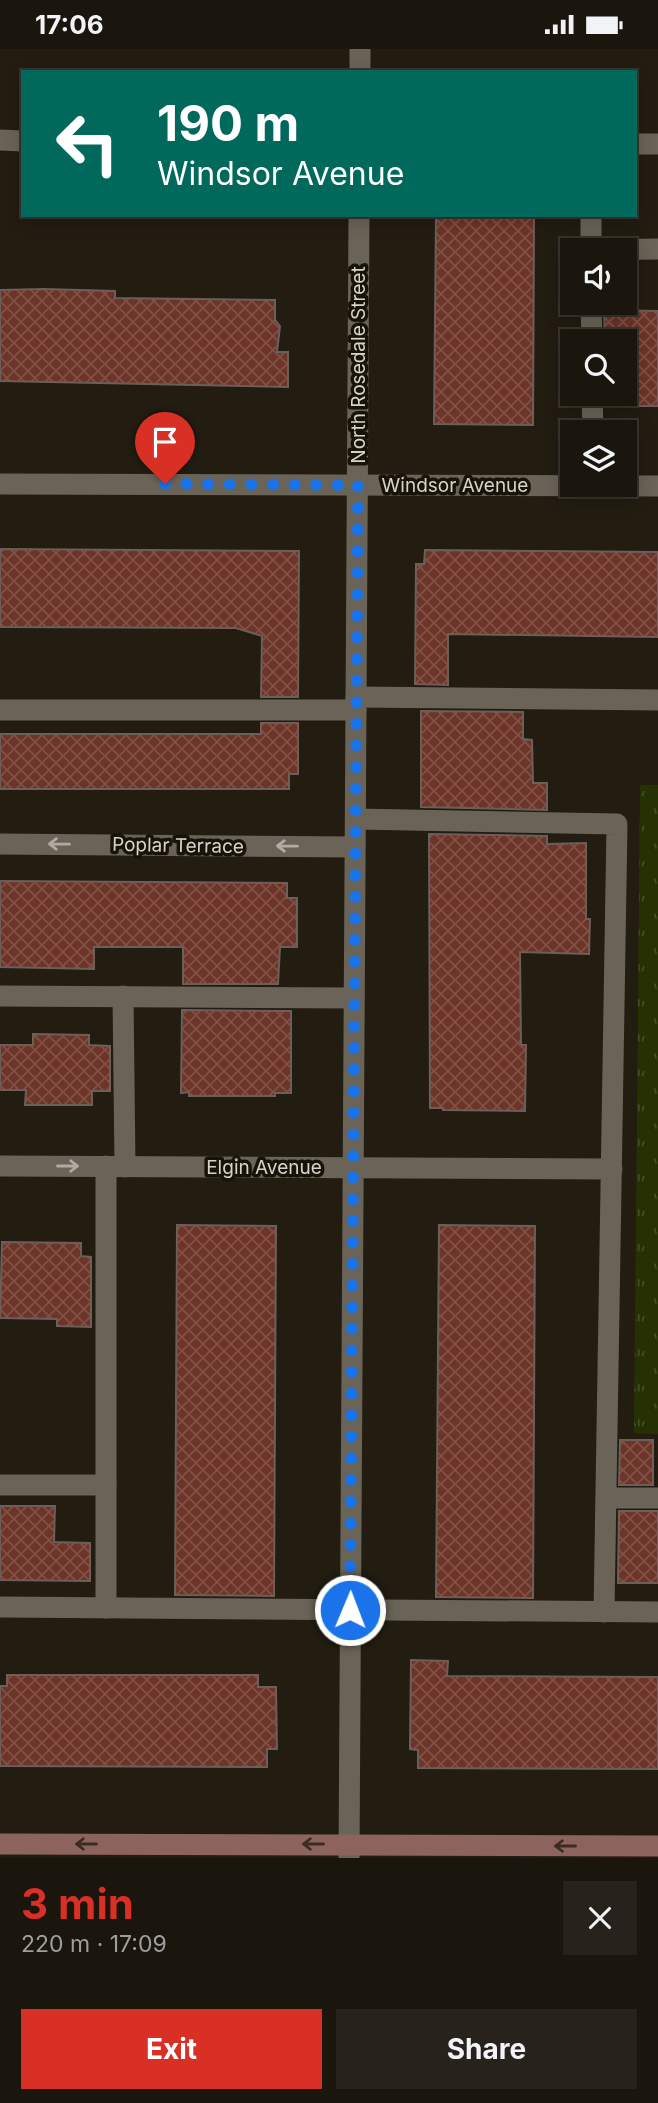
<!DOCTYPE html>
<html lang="en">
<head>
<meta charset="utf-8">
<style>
	:root { --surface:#1a150d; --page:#27221b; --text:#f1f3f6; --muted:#9f9f9d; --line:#38342e; --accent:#d93025 }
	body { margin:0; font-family:Inter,sans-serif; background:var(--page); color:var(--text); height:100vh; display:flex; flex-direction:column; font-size:26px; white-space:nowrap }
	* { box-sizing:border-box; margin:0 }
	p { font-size:23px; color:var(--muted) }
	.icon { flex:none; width:38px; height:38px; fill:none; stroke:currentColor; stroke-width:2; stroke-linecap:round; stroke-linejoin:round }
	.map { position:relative; height:1809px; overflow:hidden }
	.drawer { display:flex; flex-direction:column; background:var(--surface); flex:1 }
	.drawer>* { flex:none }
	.guide { position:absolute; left:21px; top:21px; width:616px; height:147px; border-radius:0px; box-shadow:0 4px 18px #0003,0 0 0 2px var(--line); background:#00695c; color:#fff; overflow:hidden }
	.tools { position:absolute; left:560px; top:189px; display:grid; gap:14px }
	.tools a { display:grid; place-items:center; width:77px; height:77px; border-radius:0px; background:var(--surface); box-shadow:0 4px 18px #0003,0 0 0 2px var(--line); font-size:35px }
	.pin { position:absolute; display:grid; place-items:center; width:60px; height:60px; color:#fff; margin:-72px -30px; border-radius:50% 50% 50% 0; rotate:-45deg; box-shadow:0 0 7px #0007 }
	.pin .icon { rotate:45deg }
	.me { position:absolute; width:77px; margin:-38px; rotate:1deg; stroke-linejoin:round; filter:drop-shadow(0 0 5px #0008) }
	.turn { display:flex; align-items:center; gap:24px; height:147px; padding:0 21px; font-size:32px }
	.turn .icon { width:91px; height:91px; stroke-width:2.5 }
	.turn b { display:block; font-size:49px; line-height:60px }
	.round { display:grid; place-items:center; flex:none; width:74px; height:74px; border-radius:0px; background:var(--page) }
	.headline { display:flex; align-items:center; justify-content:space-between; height:119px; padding:0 21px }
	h1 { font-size:42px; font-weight:700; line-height:52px; color:var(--accent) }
	.action { display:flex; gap:14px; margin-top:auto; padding:14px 21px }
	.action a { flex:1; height:80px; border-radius:0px; background:var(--accent); color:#fff; font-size:28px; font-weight:700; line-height:80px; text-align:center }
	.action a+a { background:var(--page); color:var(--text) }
	.status { display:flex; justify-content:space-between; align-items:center; height:49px; padding:0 35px; background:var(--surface); direction:ltr }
	.status svg { height:19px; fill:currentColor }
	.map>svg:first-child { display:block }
	.grass { fill:url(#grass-tufts) }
	.building { fill:url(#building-cross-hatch); stroke:#6d5e5a; stroke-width:2 }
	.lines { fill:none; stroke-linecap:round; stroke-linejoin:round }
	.lane { stroke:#6a6357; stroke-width:21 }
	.street { stroke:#6a6357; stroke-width:21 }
	.secondary { stroke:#8c645d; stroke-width:21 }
	.oneway { stroke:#b1aca3 }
	.oneway2 { stroke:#3b2b22 }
	.route { stroke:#1a73e8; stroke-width:12; stroke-dasharray:0 21.6 }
	.labels { text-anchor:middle; stroke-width:7; stroke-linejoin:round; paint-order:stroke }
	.street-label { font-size:19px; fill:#d7d3cc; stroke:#181309 }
</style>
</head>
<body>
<div class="status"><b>17:06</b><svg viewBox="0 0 49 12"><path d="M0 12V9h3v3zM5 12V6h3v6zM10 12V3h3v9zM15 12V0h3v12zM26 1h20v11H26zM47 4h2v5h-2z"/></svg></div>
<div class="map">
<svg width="658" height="1809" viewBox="0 0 658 1809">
	<defs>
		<pattern id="grass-tufts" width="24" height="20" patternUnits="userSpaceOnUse" patternTransform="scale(1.75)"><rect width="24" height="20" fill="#253102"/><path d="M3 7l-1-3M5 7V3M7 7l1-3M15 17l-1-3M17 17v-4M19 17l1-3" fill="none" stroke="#444e26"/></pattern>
		<pattern id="building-cross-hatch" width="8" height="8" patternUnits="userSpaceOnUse" patternTransform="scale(1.75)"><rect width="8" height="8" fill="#6d3428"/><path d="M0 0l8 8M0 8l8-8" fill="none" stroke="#815046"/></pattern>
	</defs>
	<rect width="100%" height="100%" fill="#221c11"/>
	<path class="grass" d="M640 736H658V1385L634 1384Z"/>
	<g class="building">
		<path d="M436 166 534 167 533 376 434 375Z"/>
		<path d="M44 240 115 242V249L275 251V271L280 277 277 303H288V338L0 332V241Z"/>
		<path d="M604 261 658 262V357H605V345H625V292H605Z"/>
		<path d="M0 500 299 502 298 648H261L262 587 236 579 0 578Z"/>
		<path d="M425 501 658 503V588L448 585V636L415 635 416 515H424Z"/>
		<path d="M421 662 523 663V690L532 691 533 734H547V761L421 758Z"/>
		<path d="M261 674H298V725H289V740H0V685H261Z"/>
		<path d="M429 785 547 787V795L586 794V870H590L589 905 520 903 521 996H526L525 1062 443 1061V1059H430Z"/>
		<path d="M0 832 287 834V849H297V898H280L278 935H183V898H94V920L0 918Z"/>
		<path d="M182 961 291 962V1044H275V1047H189V1043L181 1044Z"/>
		<path d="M33 985 89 986V996L110 997V1042H92V1056H25L26 1041H0V996H33Z"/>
		<path d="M177 1176 276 1177 274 1547 175 1546Z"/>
		<path d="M439 1176 535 1177 533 1549 436 1548Z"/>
		<path d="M2 1193 81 1194V1207L91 1208V1278L57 1277V1270L0 1269Z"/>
		<path d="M620 1391H653V1436H619Z"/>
		<path d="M0 1457H55L54 1493 90 1494V1532L0 1531Z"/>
		<path d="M619 1462H658V1534H618Z"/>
		<path d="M411 1611 448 1612 447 1627 658 1628V1720L418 1719V1701L410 1700Z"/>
		<path d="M7 1626H258V1638H276L277 1700H267V1718L0 1717V1637H7Z"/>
	</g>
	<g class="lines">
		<g class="lane">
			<path d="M0 91 23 92"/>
			<path d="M635 95H658"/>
			<path d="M591 166V201"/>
			<path d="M591 201 658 200"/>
			<path d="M591 254 592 292"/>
			<path d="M592 345 593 383"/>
			<path d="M356 648 658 651"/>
			<path d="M0 661H356"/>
			<path d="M356 770 617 775 604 1563"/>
			<path d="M0 947 354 949"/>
			<path d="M123 947 125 1118"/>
			<path d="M0 1436H106"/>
			<path d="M606 1449H658"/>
			<path d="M0 1558 658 1563"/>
			<path d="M106 1559V1117"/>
		</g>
		<g class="street">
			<path d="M360 23V0"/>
			<path d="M0 435 658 437"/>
			<path d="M0 795 355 798"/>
			<path d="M0 1117 612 1120"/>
			<path d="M349 1809 359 166"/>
		</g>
		<path class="secondary" d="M0 1795 658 1797"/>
	</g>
	<defs><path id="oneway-shaft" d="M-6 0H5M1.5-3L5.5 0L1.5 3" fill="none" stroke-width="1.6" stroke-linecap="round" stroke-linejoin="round" transform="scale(1.75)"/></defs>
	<g class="oneway">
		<use href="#oneway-shaft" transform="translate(59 795) rotate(-179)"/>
		<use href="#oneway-shaft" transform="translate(287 797) rotate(-179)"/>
		<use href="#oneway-shaft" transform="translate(68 1117)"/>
	</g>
	<g class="oneway2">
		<use href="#oneway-shaft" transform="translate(86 1795) rotate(-180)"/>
		<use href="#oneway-shaft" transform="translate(313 1795) rotate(-180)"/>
		<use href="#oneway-shaft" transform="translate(565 1797) rotate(-180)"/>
	</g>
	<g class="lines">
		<path class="route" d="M165 435 358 436 350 1561"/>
	</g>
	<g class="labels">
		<g class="street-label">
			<text transform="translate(358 316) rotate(-90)" y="7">North Rosedale Street</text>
			<text x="455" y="443">Windsor Avenue</text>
			<text transform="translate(178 796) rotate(1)" y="7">Poplar Terrace</text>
			<text x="264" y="1125">Elgin Avenue</text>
		</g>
	</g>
</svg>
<div class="tools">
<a><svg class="icon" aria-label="sound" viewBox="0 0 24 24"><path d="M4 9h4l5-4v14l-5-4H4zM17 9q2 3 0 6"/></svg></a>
<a><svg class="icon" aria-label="search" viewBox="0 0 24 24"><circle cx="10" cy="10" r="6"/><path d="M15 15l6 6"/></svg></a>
<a><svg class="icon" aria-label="layers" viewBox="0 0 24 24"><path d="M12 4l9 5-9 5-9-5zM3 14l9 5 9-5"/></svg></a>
</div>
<div class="pin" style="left:165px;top:435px;background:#d93025"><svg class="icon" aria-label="arrive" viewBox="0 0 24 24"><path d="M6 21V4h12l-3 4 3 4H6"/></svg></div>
<svg class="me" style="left:350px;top:1561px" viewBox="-20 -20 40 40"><circle r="17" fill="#1a73e8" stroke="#fff" stroke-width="3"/><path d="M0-11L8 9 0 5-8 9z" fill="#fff"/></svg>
<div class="guide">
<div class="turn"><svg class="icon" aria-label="left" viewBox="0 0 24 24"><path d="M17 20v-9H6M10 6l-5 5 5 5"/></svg><div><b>190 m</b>Windsor Avenue</div></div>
</div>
</div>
<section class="drawer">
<div class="headline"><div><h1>3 min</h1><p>220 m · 17:09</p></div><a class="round"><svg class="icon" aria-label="close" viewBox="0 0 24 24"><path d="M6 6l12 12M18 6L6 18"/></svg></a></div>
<div class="action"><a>Exit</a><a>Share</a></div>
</section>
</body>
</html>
